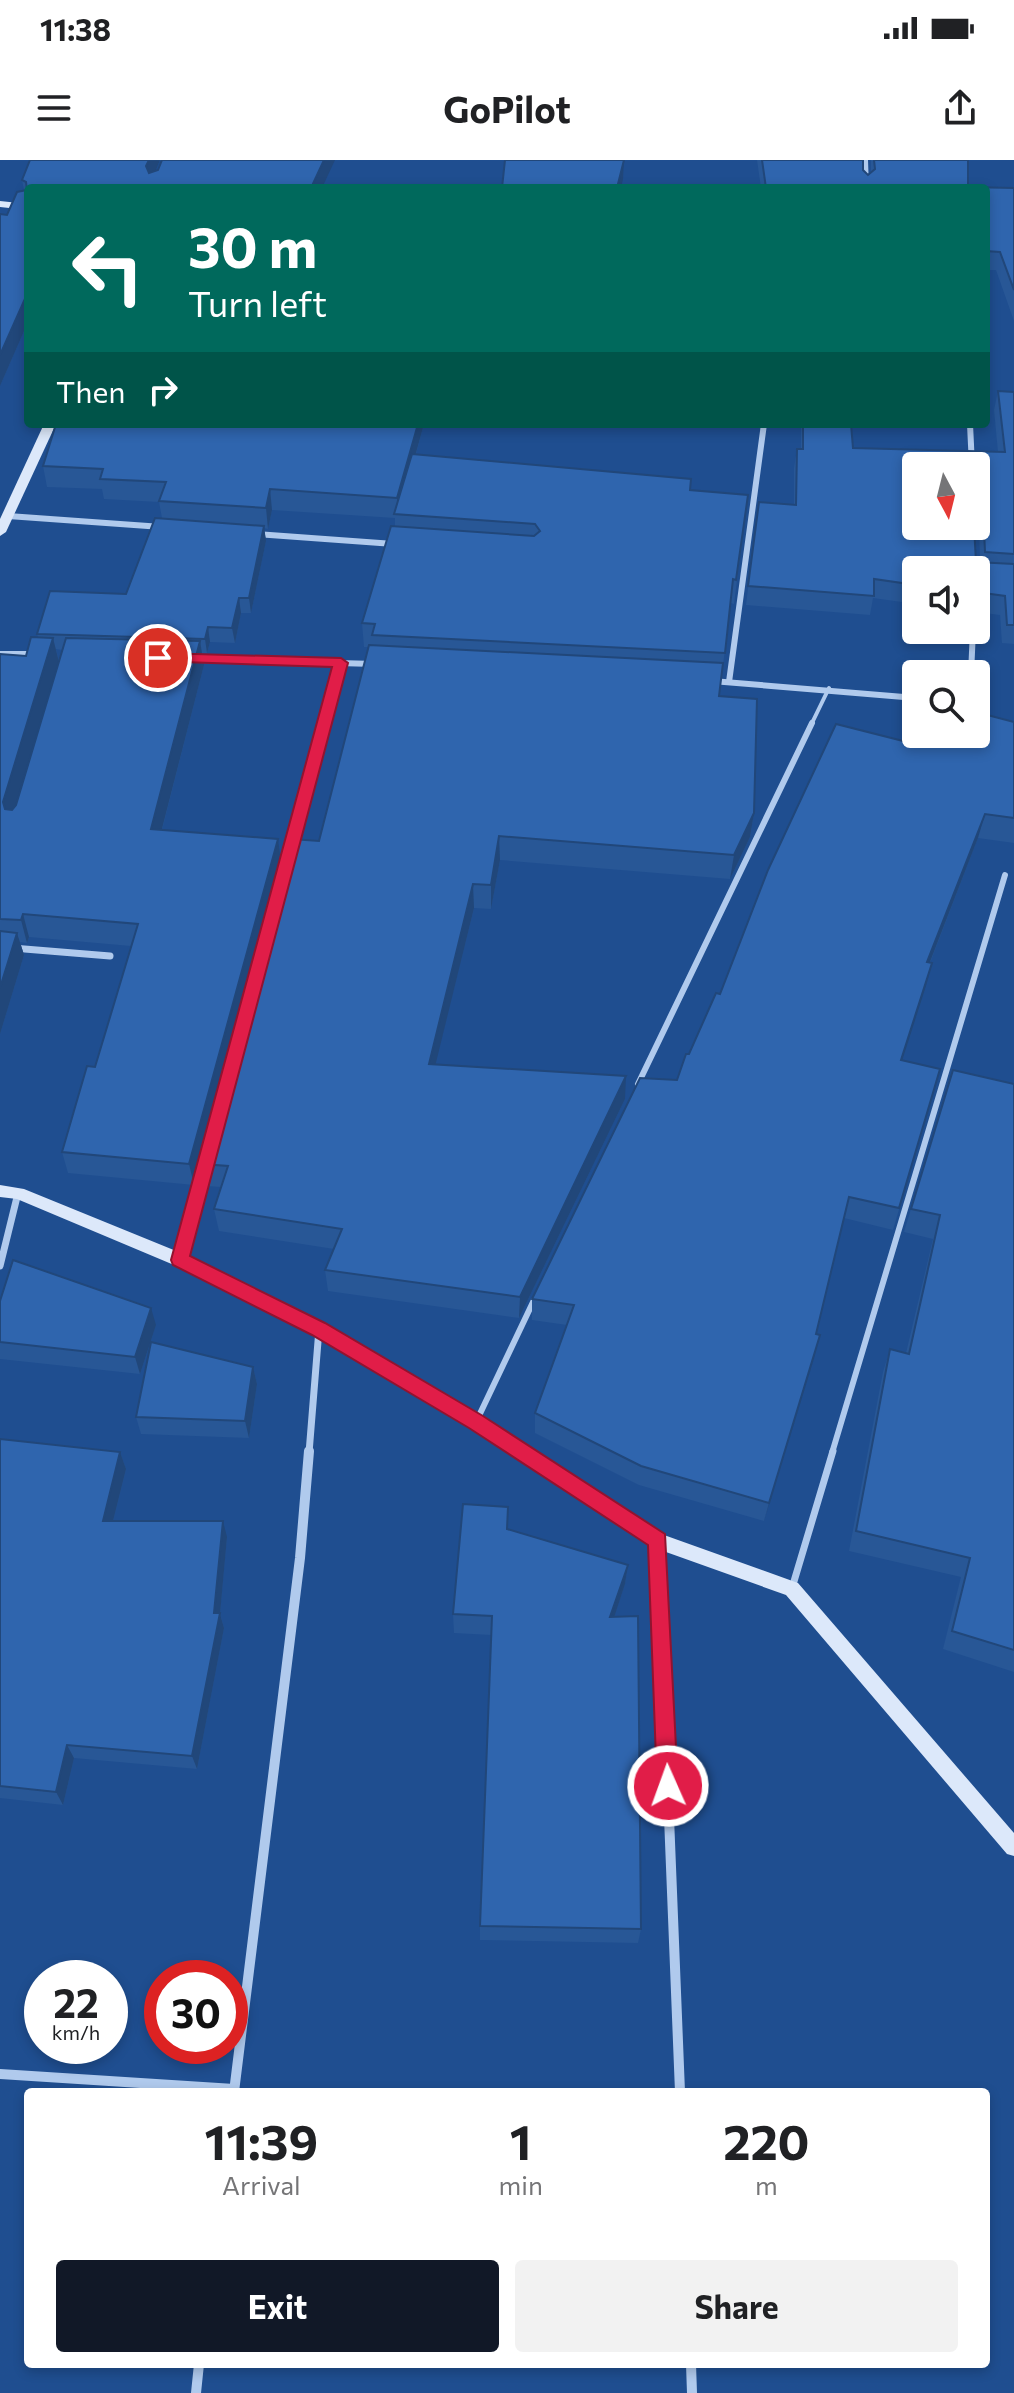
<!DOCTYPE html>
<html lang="en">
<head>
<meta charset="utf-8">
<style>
	:root { --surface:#fff; --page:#f2f2f2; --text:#202124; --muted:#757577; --accent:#111827 }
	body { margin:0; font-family:Commissioner,sans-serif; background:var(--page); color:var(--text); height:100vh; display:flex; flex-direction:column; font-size:30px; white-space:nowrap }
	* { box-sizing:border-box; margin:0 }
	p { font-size:26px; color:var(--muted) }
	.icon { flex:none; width:44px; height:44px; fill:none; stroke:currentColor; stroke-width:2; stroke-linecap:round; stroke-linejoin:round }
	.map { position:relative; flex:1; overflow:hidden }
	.panel { position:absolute; left:24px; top:1928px; width:966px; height:280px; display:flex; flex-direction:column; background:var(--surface); border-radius:8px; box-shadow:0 4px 12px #0003 }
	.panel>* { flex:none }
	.hud { position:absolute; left:24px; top:24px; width:966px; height:244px; border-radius:8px; box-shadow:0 4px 12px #0003; background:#00695c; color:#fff; overflow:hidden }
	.needle { width:52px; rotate:173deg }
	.buttons { position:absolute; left:902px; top:292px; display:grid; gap:16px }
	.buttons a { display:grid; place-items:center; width:88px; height:88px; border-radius:8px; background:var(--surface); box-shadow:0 4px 12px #0003; font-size:40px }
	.speed { position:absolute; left:24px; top:1800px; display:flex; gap:16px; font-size:40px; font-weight:700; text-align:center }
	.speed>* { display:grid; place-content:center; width:104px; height:104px; border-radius:50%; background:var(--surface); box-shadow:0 4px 12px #0003; line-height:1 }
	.speed small { font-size:20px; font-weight:400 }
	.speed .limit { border:12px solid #d22; background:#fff; color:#111 }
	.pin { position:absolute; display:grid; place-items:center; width:68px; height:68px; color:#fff; margin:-34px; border:4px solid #fff; border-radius:50%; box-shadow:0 2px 8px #0007 }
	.me { position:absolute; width:88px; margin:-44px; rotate:358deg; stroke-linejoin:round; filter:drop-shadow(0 0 6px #0008) }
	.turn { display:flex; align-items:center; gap:28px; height:168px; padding:0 32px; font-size:36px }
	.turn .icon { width:104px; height:104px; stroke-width:2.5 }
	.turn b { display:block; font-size:56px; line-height:68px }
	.then { display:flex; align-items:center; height:76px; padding:0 32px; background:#0003; gap:16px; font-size:30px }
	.eta { display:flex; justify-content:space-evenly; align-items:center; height:136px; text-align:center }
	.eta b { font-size:48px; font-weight:700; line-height:56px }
	.cta { display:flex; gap:16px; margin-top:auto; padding:16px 32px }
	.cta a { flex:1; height:92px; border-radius:8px; background:var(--accent); color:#fff; font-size:32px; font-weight:700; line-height:92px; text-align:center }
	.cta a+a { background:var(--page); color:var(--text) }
	.status { display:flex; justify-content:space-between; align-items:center; height:56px; padding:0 40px; background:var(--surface); direction:ltr }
	.status svg { height:22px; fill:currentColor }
	header { display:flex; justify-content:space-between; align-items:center; height:104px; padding:0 32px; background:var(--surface); font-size:36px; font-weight:700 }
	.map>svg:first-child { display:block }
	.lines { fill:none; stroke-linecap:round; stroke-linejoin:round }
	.lane-far2 { stroke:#b0caed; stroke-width:4 }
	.lane-far1 { stroke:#b0caed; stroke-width:6 }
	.lane { stroke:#b0caed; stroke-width:7 }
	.street-far2 { stroke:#b0caed; stroke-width:6 }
	.street-far1 { stroke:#b0caed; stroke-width:7 }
	.street { stroke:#b0caed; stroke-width:10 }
	.secondary { fill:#dce8fa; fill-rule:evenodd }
	.wall { fill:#285796; fill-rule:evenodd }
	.shaded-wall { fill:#21477a }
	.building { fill:#2f65ae; stroke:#21477a; stroke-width:2 }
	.route { fill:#e11d48; stroke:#92132f; stroke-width:2 }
</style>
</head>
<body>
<div class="status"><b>11:38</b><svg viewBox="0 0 49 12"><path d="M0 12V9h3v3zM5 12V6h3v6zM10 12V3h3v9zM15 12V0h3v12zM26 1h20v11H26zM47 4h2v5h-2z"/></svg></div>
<header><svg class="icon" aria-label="menu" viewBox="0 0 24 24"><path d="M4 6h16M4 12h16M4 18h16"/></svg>GoPilot<svg class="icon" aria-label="share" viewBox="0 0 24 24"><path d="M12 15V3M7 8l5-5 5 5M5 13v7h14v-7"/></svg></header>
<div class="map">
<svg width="1014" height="2233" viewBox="0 0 1014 2233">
	<rect width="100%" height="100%" fill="#1f4e90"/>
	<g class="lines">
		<path class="lane-far2" d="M811 565 829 528"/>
		<g class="lane-far1">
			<path d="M638 924 812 563"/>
			<path d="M477 1260 534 1140"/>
			<path d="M832 1293 1005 715"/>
		</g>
		<path class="lane" d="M792 1428 833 1291"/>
		<g class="street-far2">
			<path d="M865 0 866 28"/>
			<path d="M970 264 972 306"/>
			<path d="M8 356 162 367"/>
			<path d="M256 374 394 384"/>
			<path d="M0 494H35"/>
			<path d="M193 499 375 504"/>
			<path d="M971 514 973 470"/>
			<path d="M712 521 916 538"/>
			<path d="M729 522 764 264"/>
			<path d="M324 565 341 503"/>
		</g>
		<g class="street-far1">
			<path d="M291 687 325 563"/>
			<path d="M0 787 110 796"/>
			<path d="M180 1100 206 1002"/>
			<path d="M0 1106 18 1033"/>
			<path d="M309 1293 319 1169"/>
		</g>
		<g class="street">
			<path d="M658 1382 680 1932"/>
			<path d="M0 1914 234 1929"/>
			<path d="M234 1932 300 1398 309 1291"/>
			<path d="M691 2204 692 2233"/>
			<path d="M196 2233 199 2204"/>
		</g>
		<g class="secondary">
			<path d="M0 41 28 44V50L0 47Z"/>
			<path d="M44 264H56L6 372 0 376V359Z"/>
			<path d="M0 1025 24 1029 186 1095 325 1164 482 1257 664 1375 798 1423 1014 1673V1696L1007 1694 786 1435 652 1387 470 1267 313 1174 174 1105 17 1039 0 1037Z"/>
		</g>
	</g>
	<g class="wall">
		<path d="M160 0 155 11 335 0 28 28V162L0 226 7 55 24 30 22 20Z"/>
		<path d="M757 0H862L863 10 868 15 871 12V0H968V27L1014 28V161L996 110H986V28H761Z"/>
		<path d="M998 231 1014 232V484L1002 483 1000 455 976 452V410H916V444L873 438 870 455 746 445 759 342 794 345V308L797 289H801V264H851L853 288 998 292 994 250ZM916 306H976V362L979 365 980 402H976Z"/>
		<path d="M56 264H424L416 294 690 330 748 335 734 444 731 443 719 536 754 653 750 677 730 719 500 700 491 749 474 748 435 904 625 939 519 1158 328 1131 325 1110 334 1089 219 1071 214 1049 221 1027 207 1026 202 1004 319 681 369 487H364L362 463 395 366V358L272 350 268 369 264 368 266 381 251 453H241L235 483 210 482 207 493H202L204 505 162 670 281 702 194 1025 68 1013 62 992 95 907 131 786 29 777 27 783 20 782 24 795 0 874V494L26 496 38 477 37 474 126 434 162 358 159 342 104 339 102 329 47 327 43 306ZM56 489 62 490 59 501Z"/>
		<path d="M1014 562V683L978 678 930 803 926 826 902 901 940 909 893 1070 844 1058 816 1174 820 1175 815 1195 764 1361 639 1325 535 1273V1253L567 1165 532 1160V1139L677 920 720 834 919 585Z"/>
		<path d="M953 910 1014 924V1512L943 1489 961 1417 849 1391 883 1212 890 1189 906 1193 933 1079 904 1072Z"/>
		<path d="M0 1141 156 1165 140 1214 0 1199Z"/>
		<path d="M253 1207 257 1224 249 1278 141 1274 136 1257Z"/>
		<path d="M0 1279 120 1292 126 1309 113 1361 227 1377 220 1453 224 1468 197 1609 74 1598 63 1645 0 1638Z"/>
		<path d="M508 1369 628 1405 625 1424 614 1457 641 1769 638 1783 480 1780V1766L491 1475 454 1473 453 1454Z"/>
	</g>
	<g class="shaded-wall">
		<path d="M149 0H160L149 27 146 6Z"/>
		<path d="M324 0H335L322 28H311Z"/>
		<path d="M624 0 623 19 621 28H617Z"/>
		<path d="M28 132V162L0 226V195Z"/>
		<path d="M418 264H424L399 354H398L397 338Z"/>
		<path d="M270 329 272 350 268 369 266 348Z"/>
		<path d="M979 342 976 356V343Z"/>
		<path d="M264 366 266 381 251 453 249 438Z"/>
		<path d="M239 438 241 453 235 483 232 468Z"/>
		<path d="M208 467 210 482 207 493 205 479Z"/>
		<path d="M53 478 59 502 10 665 3 642Z"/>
		<path d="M200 481 204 505 156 692 151 669Z"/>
		<path d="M754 653 750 677 730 719 734 695Z"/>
		<path d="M985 654 978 678 921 825 927 802Z"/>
		<path d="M499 676 500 700 491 749V725Z"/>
		<path d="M278 679 281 702 194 1025 189 1004Z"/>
		<path d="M473 724 474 748 430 927 429 904Z"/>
		<path d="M23 754 29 777 27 783 21 760Z"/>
		<path d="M17 773 24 795 0 874V828Z"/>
		<path d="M932 803 926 826 895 923 901 900Z"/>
		<path d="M626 916 625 939 519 1158 520 1137Z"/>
		<path d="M151 1148 156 1165 140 1214 135 1197Z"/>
		<path d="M820 1175 815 1195 764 1361 769 1343Z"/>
		<path d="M253 1207 257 1224 249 1278 245 1261Z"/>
		<path d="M120 1292 126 1309 109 1377 103 1361Z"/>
		<path d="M223 1361 227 1377 220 1454 224 1468 197 1609 192 1596 214 1453Z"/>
		<path d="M628 1405 625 1424 608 1476 610 1457Z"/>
		<path d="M67 1585 74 1598 63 1645 56 1632Z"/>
	</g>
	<g class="building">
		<path d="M30 0H149L146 6 149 13 158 10 162 0H324L311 28H28V132L0 195V54L7 55 17 32 27 30 26 22 22 20Z"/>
		<path d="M505 0H624L617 28H502Z"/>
		<path d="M762 0H863V10L868 15 875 9 874 0H968V27L1014 28V130L1000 92 986 91V28H766Z"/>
		<path d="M998 231 1014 232V394L985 392 983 346 979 342 976 343V306H916V366H974L976 402 1014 404V465H1007L1005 436 976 432V410H916V425L874 419V436L748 426 759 342 796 345 797 289H803V264H851L853 288 1005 292Z"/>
		<path d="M56 264H418L397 338 270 329 266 348 159 341 166 322 100 319 103 309 43 306Z"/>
		<path d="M412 294 691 319 690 330 748 335 736 420 733 419 725 493 372 475 375 464 362 463 391 366 534 376 540 371 535 364 394 354Z"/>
		<path d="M155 358 264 366 249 438H239L232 468 208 467 205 479 37 474 50 431 126 434Z"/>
		<path d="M31 477 53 478 3 642 5 649 12 650 16 645 66 478 200 481 151 669 278 679 189 1004 62 992 87 906 95 907 138 764 23 754 21 760 0 759V494L26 496Z"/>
		<path d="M369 485 723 503 719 536 757 539 754 653 734 695 499 676 491 725 473 724 429 904 626 916 520 1137 325 1110 342 1069 214 1049 228 1006 202 1004 291 679 319 681Z"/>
		<path d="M976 552 1014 562V658L985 654 927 802 932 803 901 900 940 909 899 1048 849 1037 816 1174 820 1175 769 1343 641 1306 535 1253 574 1145 532 1139 640 918 677 920 686 894H689L716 833 720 834 768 710 836 564 919 585 924 574H976Z"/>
		<path d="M0 771 17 773 0 828Z"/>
		<path d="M953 910 1014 924V1490L952 1471 970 1398 856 1371 890 1189 909 1194 940 1055 911 1049Z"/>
		<path d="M13 1100 151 1148 135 1197 0 1182V1141Z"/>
		<path d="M151 1182 253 1207 245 1261 136 1257Z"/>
		<path d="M0 1279 120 1292 103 1361H223L214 1453H220L192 1596 67 1585 56 1632 0 1626Z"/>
		<path d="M463 1344 508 1347 507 1369 628 1405 610 1457 638 1456 641 1769 480 1766 492 1456 453 1454Z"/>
	</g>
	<path class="route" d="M158 493 341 498 348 503 190 1096 325 1163 483 1256 665 1374 678 1626 675 1633 668 1636 660 1633 657 1626 648 1385 469 1268 312 1175 173 1105 171 1100 332 507 153 501V494Z"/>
</svg>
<div class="buttons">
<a><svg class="needle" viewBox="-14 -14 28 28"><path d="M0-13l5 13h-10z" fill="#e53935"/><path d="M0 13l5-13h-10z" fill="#757577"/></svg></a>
<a><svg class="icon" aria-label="sound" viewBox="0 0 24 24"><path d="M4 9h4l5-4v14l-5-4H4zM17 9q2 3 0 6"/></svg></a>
<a><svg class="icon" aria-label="search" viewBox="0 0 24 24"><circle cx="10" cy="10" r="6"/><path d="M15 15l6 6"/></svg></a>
</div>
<div class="speed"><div>22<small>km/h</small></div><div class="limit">30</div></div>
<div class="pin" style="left:158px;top:498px;background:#d93025"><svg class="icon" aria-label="arrive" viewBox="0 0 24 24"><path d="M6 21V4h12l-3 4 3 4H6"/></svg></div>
<svg class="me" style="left:668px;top:1626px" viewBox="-20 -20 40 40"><circle r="17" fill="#e11d48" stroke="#fff" stroke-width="3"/><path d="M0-11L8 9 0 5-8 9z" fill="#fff"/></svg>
<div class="hud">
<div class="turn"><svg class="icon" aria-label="left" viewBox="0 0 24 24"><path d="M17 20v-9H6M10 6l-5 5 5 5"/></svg><div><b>30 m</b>Turn left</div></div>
<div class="then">Then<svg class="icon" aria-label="right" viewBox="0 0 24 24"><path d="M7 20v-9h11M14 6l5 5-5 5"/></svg></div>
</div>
<section class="panel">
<div class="eta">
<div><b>11:39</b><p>Arrival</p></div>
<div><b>1</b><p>min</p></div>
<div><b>220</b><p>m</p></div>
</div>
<div class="cta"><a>Exit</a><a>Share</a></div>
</section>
</div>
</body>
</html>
